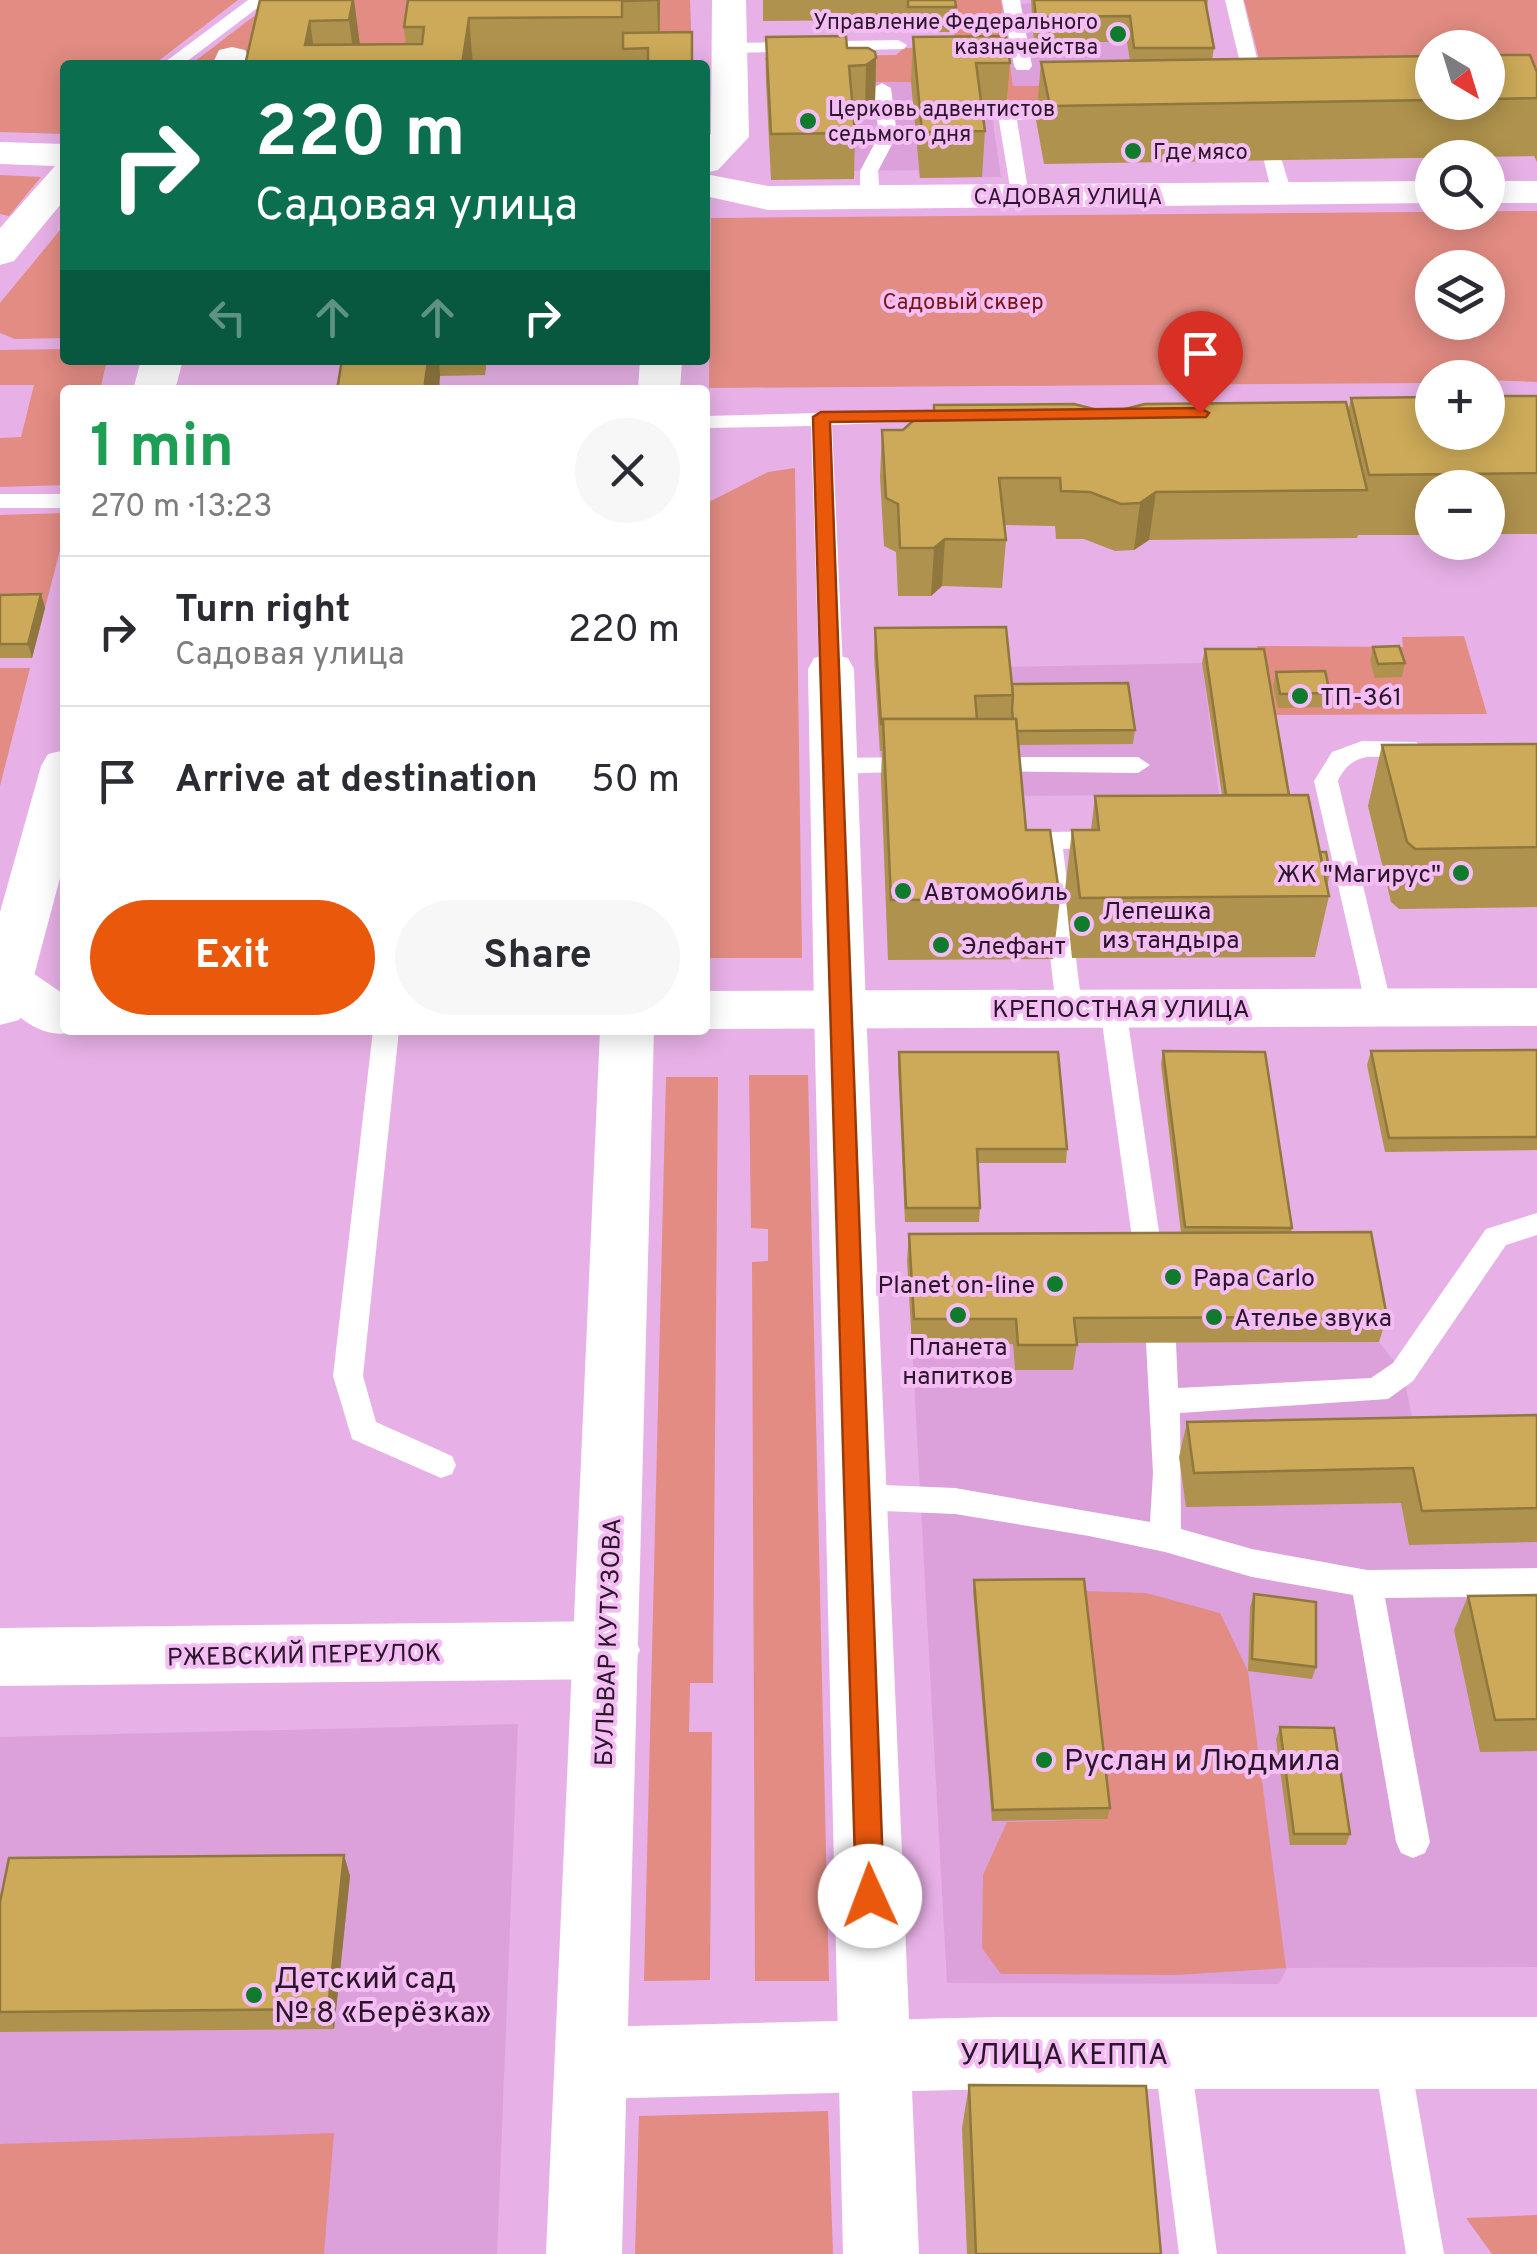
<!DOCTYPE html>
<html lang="en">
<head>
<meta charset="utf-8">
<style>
	:root { --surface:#fff; --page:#f7f7f7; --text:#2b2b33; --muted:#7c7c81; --line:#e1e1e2; --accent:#ea580c }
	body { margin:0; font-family:Overpass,sans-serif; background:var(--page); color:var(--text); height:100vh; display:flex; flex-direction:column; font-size:38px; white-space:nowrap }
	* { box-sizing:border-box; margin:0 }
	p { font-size:32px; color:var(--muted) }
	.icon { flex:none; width:55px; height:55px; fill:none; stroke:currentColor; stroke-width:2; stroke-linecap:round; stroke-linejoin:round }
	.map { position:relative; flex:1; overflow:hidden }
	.sheet { position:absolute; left:60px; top:385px; width:650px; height:650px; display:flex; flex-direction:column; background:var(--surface); border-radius:10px; box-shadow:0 5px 25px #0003 }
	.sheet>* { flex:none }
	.banner { position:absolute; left:60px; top:60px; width:650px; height:305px; border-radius:10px; box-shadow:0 5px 25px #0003; background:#0b6e4f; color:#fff; overflow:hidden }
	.needle { width:65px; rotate:142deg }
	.tools { position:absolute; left:1415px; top:30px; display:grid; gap:20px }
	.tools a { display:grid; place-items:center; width:90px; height:90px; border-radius:50%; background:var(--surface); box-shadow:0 5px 25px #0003; font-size:50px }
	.pin { position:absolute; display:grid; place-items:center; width:85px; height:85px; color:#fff; margin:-102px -42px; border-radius:50% 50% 50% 0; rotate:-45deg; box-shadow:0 0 10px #0007 }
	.pin .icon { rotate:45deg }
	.me { position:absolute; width:110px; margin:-55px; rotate:358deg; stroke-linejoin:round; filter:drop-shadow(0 0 8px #0008) }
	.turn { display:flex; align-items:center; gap:35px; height:210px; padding:0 30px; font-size:45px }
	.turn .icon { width:130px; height:130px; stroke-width:2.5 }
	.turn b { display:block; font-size:70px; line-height:85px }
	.lanes { display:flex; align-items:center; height:95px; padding:0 30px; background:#0003; justify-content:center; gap:50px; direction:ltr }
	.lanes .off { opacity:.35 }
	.round { display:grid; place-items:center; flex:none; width:105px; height:105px; border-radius:52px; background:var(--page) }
	.summary { display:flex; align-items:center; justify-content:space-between; height:170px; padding:0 30px }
	h1 { font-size:60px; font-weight:700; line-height:75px; color:#1e9e55 }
	.button { display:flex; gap:20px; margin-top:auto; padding:20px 30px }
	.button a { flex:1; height:115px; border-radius:60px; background:var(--accent); color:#fff; font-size:40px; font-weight:700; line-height:115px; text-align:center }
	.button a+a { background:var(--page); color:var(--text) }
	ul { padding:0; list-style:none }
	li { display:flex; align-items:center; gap:30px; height:150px; padding:0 30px; border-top:2px solid var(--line) }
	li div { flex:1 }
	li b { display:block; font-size:38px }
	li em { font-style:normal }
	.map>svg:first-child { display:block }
	.built { fill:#dca1db }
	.green { fill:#e28c83; fill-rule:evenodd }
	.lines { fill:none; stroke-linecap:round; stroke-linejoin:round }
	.service { fill:#fff; fill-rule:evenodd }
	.minor { fill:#fff; fill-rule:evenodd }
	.tertiary { fill:#fff; fill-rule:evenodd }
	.primary { fill:#fff; fill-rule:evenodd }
	.wall { fill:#af924d }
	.shaded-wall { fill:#8f773e }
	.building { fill:#ccaa59; stroke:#8f773e; stroke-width:2.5 }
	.route { fill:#ea580c; stroke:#983908; stroke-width:2.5 }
	.poi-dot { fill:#107a2d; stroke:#f4bdf3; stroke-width:4 }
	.labels { text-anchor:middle; stroke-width:8; stroke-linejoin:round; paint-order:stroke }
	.far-poi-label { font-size:22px; fill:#2a152a; stroke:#f4bdf3; text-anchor:start }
	.far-street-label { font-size:22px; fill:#2a152a; stroke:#f4bdf3 }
	.far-park-label { font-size:22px; fill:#7c1414; stroke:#f4bdf3 }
	.poi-label { font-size:25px; fill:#2a152a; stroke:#f4bdf3; text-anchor:start }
	.street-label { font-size:25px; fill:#2a152a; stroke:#f4bdf3 }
	.near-poi-label { font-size:30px; fill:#2a152a; stroke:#f4bdf3; text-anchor:start }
	.near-street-label { font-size:30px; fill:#2a152a; stroke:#f4bdf3 }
</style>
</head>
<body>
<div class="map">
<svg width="1537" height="2254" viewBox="0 0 1537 2254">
	<rect width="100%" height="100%" fill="#e7b0e6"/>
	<g class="built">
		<path d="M1032 3 1166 6 1213 85 1013 86 1002 6Z"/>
		<path d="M845 81H1003L1006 109H991L1001 177 920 178 918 170 853 171 848 111H865L875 103Z"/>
		<path d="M1004 654 1006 667 1202 663 1219 794 1011 796 1009 780 881 779 874 655Z"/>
		<path d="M1379 1342 1403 1372 1419 1452 1537 1450V1967L1287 1968 1279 1984 947 1983 912 1345 1013 1344 1015 1370H1072L1070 1343Z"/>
		<path d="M518 1724 497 2254H0V1737Z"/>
	</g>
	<g class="green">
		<path d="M0 0H238L153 65H65V134L0 132Z"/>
		<path d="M275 0H690L692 58H659L660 14 477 51 261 53 211 61 209 65H190Z"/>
		<path d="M951 0H1001L1013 86 1213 85 1193 101 1031 104 911 82H766L765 57 896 55 904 48 951 47 955 32Z"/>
		<path d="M1244 0H1537V95L1488 85V48H1432V85L1266 86Z"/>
		<path d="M0 175 41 177 9 216 0 214Z"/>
		<path d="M1537 211V382L1432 378V383L709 388 711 218ZM1432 268H1488V322H1432Z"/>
		<path d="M65 224V338L15 339 0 333V303Z"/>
		<path d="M65 349V360H107L100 390H65V485L0 487V438L21 437 34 385H0V350Z"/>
		<path d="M795 468 802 958H705V504L768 472Z"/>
		<path d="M65 513V531L45 608 0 609V515Z"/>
		<path d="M1464 636 1487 714 1272 715 1257 646 1403 647 1402 637Z"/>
		<path d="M0 668H30L0 786Z"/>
		<path d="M749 1075H808L829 1981H755L752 1262 768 1261V1229L751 1228Z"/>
		<path d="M666 1077H718L713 1683H690L689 1732H712L710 1980 644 1981Z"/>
		<path d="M1082 1591 1146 1593 1220 1613 1248 1671 1286 1968 1175 1975 1001 1974 982 1948 983 1875 1007 1822 1107 1819Z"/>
		<path d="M828 2111 833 2254H635L639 2116Z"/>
		<path d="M334 2133 324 2254H0V2144Z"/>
		<path d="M1537 2215V2254H1492L1466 2218Z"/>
	</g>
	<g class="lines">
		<g class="service">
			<path d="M248 0H268L182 65H161Z"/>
			<path d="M1002 0H1020L1032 66 1029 70H1017L1014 66Z"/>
			<path d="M1225 0H1243L1266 96 1263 100 1257 101 1248 96Z"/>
			<path d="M898 40 907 45 904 49 730 53 721 48 730 43Z"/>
			<path d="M882 83 891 88 897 135 878 171 880 197 870 203 860 197V171L879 135 873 88Z"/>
			<path d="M1074 105 1083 111 1081 115 1017 120 1029 196 1019 202 1012 200 998 115 1007 109Z"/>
			<path d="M1273 155 1282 161 1292 194 1289 198 1282 200 1272 194 1264 161Z"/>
			<path d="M967 409 978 415 974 419 832 425 843 669 839 674H823L819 669 811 426 705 428V416Z"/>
			<rect x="0" y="494" width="65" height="14"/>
			<path d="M1362 741 1416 742 1428 750C1405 776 1360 733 1338 781L1392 1007 1388 1014H1370L1366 1007 1314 781 1332 752Z"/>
			<path d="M917 757 926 759 929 765 926 771 833 774 821 766 833 758Z"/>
			<path d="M985 757H1138L1150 765 1138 773 976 771 973 765 976 759Z"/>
			<path d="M1109 831 1118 834 1121 840 1118 846 1063 849 1082 1008 1078 1015H1060L1056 1008 1037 841 1049 832Z"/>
			<path d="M1113 998 1122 1001 1126 1008 1163 1259 1159 1267 1149 1270 1139 1267 1135 1259 1100 1008 1104 1001Z"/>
			<path d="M373 1030H399L363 1376 376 1422 452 1456 456 1465 452 1474 441 1478 352 1439 333 1376Z"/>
			<path d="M1537 1213V1235L1506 1245 1413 1381 1388 1399 1180 1413 1181 1529 1252 1549 1367 1570 1537 1568V1596L1385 1598 1430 1842 1425 1853 1413 1858 1401 1853 1396 1842 1353 1595 1252 1577 1165 1552 1089 1536 955 1514 859 1510 848 1506 844 1497 848 1488 859 1484 955 1488 1150 1522 1153 1473 1146 1343 1151 1334 1161 1331 1171 1334 1176 1343 1178 1388 1371 1378 1393 1363 1486 1229Z"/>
			<path d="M1391 2035 1404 2040 1409 2053 1444 2254H1406L1373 2053 1378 2040Z"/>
			<path d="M1172 2037 1185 2042 1190 2055 1217 2254H1179L1154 2055 1159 2042Z"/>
		</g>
		<g class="minor">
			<path d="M712 0H746L749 137 718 170 705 173V141L711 134Z"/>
			<path d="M232 47 245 50 250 58 248 65H212L219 50Z"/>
			<path d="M0 142 65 144V199L14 261 0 265V228L55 166 0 164Z"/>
			<path d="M705 174 768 186 1432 181V203L768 210 705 196Z"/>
			<rect x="1488" y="181" width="49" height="22"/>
			<path d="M141 360H183L175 390H133Z"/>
			<path d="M640 360H682L680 390H638Z"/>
			<path d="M831 654 848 658 854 669 866 1008 859 1022 840 1027 821 1022 814 1008 808 669 814 658Z"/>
			<path d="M65 750V859L26 1006 19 1020 0 1025V912L41 766 48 754Z"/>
			<path d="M608 1621 631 1630 640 1650 631 1670 608 1679 0 1686V1628Z"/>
			<path d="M997 2017H1537V2089H997L591 2099 566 2088 555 2063 566 2038 591 2027Z"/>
		</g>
		<g class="tertiary">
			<path d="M840 989 859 994 866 1008 919 2254H843L814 1008 821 994Z"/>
			<path d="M600 1030H654L622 2254H546Z"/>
		</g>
		<g class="primary">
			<path d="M0 957 18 963 65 995V1030L77 1031C44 1041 26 1021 0 1003Z"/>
			<path d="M1537 988V1026L705 1029V991Z"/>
		</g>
	</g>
	<g class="wall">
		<path d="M260 0H354L360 45H406L404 27 408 0H660V33L692 65H245Z"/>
		<path d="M763 0H955V32H907L906 15H882L881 20 763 21Z"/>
		<path d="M1031 0H1208L1207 9 1214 48 1212 60 1432 56V102H1488V55L1537 72V162L1534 156 1044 164 1036 120 1041 62 1130 61 1127 42H1034Z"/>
		<path d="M766 37 847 48 876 58 875 103 865 111H853L855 133 854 179 771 180 766 82Z"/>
		<path d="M913 37 1010 63 1006 109H982L985 131 982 177 920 178 911 82Z"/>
		<path d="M342 360H487L485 375 440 376Z"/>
		<path d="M1537 396V534H1488V488H1432V535H1358L1357 538 1149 540 1134 550 1115 551 1084 539H1056L1055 526 1004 525 1006 540 1002 588 942 586 931 596H898L896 552 884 546 880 477 882 430H903L933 418 934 405 1109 413 1348 412 1351 398Z"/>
		<path d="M41 594 45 608 32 658H0V595Z"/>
		<path d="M875 628 1012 684 1135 730 1133 744 1018 745 1026 830 1060 899 1053 959 888 960 881 779 882 751H880L874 655Z"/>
		<path d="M1373 647 1405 663 1402 677 1375 678 1370 661Z"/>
		<path d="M1205 649 1289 795 1330 873 1327 886 1329 896 1315 957 1072 958 1065 890 1072 830H1091L1095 796 1222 795 1202 663Z"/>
		<path d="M1276 672 1330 693 1327 707 1278 708 1273 686Z"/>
		<path d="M1537 744V907L1399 909 1391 902 1368 806 1382 745Z"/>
		<path d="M1537 1050V1150L1385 1152 1367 1065 1371 1051Z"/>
		<path d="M1163 1051 1292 1228 1291 1233 1387 1317 1379 1342 1077 1343 1073 1370H1015L1013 1344 912 1345 907 1260 909 1234 1181 1233 1161 1064Z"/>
		<path d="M899 1052 1067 1149 1066 1163H977L980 1208 979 1222H905L898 1065Z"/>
		<path d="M1537 1415V1542L1409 1545 1401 1503 1186 1507 1179 1457 1187 1422Z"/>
		<path d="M974 1580 1110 1808 1107 1819 992 1821 973 1592Z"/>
		<path d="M1254 1594 1316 1667 1312 1679 1248 1671 1250 1607Z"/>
		<path d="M1537 1595V1751L1480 1752 1454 1630 1468 1596Z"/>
		<path d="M1280 1727 1350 1834 1346 1845H1290L1276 1739Z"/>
		<path d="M344 1855 350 1876 334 2029 0 2032V1902Z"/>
		<path d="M969 2085 1161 2254H967L962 2128Z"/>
	</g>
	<g class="shaded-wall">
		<path d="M353 0H354L361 53 355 65 349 20Z"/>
		<path d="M657 0H660L659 58Z"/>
		<path d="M469 18 473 65H462Z"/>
		<path d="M310 21 316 65 305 45Z"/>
		<path d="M876 58 875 103 865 111 866 65Z"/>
		<path d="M428 360H439L440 376 439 390H424Z"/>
		<path d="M1156 492 1149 540 1134 550 1140 503Z"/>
		<path d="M945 539 942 586 931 596 934 548Z"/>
		<path d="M41 594 45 608 32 658 28 644Z"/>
		<path d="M344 1855 350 1876 334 2029 328 2009Z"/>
	</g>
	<g class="building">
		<path d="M260 0H353L349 20 310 21 305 45 422 44 424 27H404L408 0H657L622 1V17L469 18 462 65H245Z"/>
		<path d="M908 0H955L956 7H908Z"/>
		<path d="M1034 0H1205L1214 48H1134L1130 16 1036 17Z"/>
		<path d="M692 32V65H648V48L623 49V33Z"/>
		<path d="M846 36 847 48H868L875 52 876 58 866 65 849 66 855 133 771 134 766 37Z"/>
		<path d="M1006 36 1010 63H976L985 131 922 132 913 37Z"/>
		<path d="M1488 55H1530L1537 72V98L1488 99Z"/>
		<path d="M1432 56V100L1050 106 1041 62Z"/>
		<path d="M342 360H428L424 390H337Z"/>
		<path d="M1488 396H1537V473L1369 475 1351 398 1432 397V432H1488Z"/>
		<path d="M1346 402 1367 490 1156 492 1140 503 1121 504 1090 492 1061 491 1060 478H999L1006 540 945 539 934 548H900L898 504 886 498 882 430H903L914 420 934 418V405L1074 404 1109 413 1145 404Z"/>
		<path d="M41 594 28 644H0V595Z"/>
		<path d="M1006 627 1013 695 975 696 977 719H883L884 724H881L875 628Z"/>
		<path d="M1399 646 1405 663 1378 664 1373 647Z"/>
		<path d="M1205 649H1264L1289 795H1226Z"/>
		<path d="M1325 671 1330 693 1280 694 1276 672Z"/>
		<path d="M1128 683 1135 730 1017 731 1016 719H1013L1012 710 1013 695 1012 684Z"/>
		<path d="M883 719H1016L1026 830H1050L1060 899 891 900Z"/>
		<path d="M1537 744V847L1415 849 1407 842 1382 745Z"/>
		<path d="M1308 795 1329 896 1080 898 1072 830H1099L1095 796Z"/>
		<path d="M1320 852H1326L1330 873H1324Z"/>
		<path d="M1537 1050V1137L1389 1138 1371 1051Z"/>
		<path d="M1163 1051 1265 1052 1292 1228 1185 1227Z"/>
		<path d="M899 1052H1058L1067 1149H977L980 1208H906Z"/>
		<path d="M1371 1232 1387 1317 1074 1318 1077 1345H1018L1016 1319H914L909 1234Z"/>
		<path d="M1537 1415V1508L1422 1511 1413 1468 1194 1473 1187 1422Z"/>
		<path d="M1084 1579 1110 1808 993 1810 974 1580Z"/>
		<path d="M1254 1594 1316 1602V1667L1252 1659Z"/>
		<path d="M1537 1595V1719L1495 1720 1468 1596Z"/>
		<path d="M1280 1727 1334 1728 1350 1834H1294Z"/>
		<path d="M344 1855 328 2009 0 2012V1902L9 1858Z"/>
		<path d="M969 2085 1146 2086 1161 2254H976Z"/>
	</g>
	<path class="route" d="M1200 408 1209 413 1206 417 830 422 884 1896 880 1906 870 1910 860 1906 856 1896 813 417 821 412Z"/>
	<g class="poi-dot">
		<circle cx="1118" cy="34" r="10"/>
		<circle cx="808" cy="121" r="10"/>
		<circle cx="1133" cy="151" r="10"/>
		<circle cx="1300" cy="696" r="10"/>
		<circle cx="1461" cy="873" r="10"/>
		<circle cx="903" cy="891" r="10"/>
		<circle cx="1082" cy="924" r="10"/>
		<circle cx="941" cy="945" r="10"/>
		<circle cx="1173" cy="1277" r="10"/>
		<circle cx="1055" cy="1284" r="10"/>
		<circle cx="958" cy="1315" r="10"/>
		<circle cx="1214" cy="1317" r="10"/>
		<circle cx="1044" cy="1760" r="10"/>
		<circle cx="254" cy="1995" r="10"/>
	</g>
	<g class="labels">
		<g class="far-poi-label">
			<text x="1098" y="29" text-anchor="end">Управление Федерального<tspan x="1098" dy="25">казначейства</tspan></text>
			<text x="828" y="116">Церковь адвентистов<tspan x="828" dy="25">седьмого дня</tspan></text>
			<text x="1153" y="159">Где мясо</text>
		</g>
		<g class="far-street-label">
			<text x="1068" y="204">САДОВАЯ УЛИЦА</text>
		</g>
		<g class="far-park-label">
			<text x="963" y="309">Садовый сквер</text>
		</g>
		<g class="poi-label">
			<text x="1320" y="705">ТП-361</text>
			<text x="1441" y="882" text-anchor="end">ЖК "Магирус"</text>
			<text x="923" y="900">Автомобиль</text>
			<text x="1102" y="919">Лепешка<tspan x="1102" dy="29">из тандыра</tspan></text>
			<text x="961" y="954">Элефант</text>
			<text x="1193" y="1286">Papa Carlo</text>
			<text x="1035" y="1293" text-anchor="end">Planet on-line</text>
			<text x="1234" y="1326">Ателье звука</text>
			<text x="958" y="1355" text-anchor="middle">Планета<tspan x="958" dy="29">напитков</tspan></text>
		</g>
		<g class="street-label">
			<text x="1121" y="1017">КРЕПОСТНАЯ УЛИЦА</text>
			<text transform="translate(607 1642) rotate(-88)" y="9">БУЛЬВАР КУТУЗОВА</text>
			<text transform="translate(304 1654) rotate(-1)" y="9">РЖЕВСКИЙ ПЕРЕУЛОК</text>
		</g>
		<g class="near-poi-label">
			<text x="1064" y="1770">Руслан и Людмила</text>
			<text x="274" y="1988">Детский сад<tspan x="274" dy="34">№ 8 «Берёзка»</tspan></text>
		</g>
		<g class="near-street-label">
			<text x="1064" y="2064">УЛИЦА КЕППА</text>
		</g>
	</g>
</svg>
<div class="tools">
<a><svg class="needle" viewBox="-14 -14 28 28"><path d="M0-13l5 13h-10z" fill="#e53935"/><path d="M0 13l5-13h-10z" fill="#7c7c81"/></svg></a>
<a><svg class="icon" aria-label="search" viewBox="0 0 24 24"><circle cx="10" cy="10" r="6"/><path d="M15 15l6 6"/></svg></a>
<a><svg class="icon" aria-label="layers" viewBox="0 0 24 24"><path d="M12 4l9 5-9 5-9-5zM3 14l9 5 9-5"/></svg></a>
<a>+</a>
<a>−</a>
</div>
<div class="pin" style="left:1200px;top:413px;background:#d93025"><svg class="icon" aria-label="arrive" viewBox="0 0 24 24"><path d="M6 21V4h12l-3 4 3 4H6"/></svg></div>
<svg class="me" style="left:870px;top:1896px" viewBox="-20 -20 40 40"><circle r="19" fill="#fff"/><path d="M0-13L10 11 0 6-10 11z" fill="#ea580c"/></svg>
<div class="banner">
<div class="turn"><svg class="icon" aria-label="right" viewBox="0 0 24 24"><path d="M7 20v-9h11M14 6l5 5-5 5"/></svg><div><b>220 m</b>Садовая улица</div></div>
<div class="lanes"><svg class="icon off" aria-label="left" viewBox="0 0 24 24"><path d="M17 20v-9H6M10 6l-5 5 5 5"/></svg><svg class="icon off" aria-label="ahead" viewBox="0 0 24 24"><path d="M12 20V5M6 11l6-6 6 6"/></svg><svg class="icon off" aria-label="ahead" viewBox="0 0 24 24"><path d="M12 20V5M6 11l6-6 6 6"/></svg><svg class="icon" aria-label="right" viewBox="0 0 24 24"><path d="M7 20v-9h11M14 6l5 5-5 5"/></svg></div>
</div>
<section class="sheet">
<div class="summary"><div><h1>1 min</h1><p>270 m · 13:23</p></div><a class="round"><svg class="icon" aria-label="close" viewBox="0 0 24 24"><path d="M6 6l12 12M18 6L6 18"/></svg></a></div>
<ul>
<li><svg class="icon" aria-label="right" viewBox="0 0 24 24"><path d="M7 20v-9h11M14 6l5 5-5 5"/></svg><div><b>Turn right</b><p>Садовая улица</p></div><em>220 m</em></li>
<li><svg class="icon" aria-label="arrive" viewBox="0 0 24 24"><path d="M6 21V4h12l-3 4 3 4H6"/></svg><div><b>Arrive at destination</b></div><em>50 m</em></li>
</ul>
<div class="button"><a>Exit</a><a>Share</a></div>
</section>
</div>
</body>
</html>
